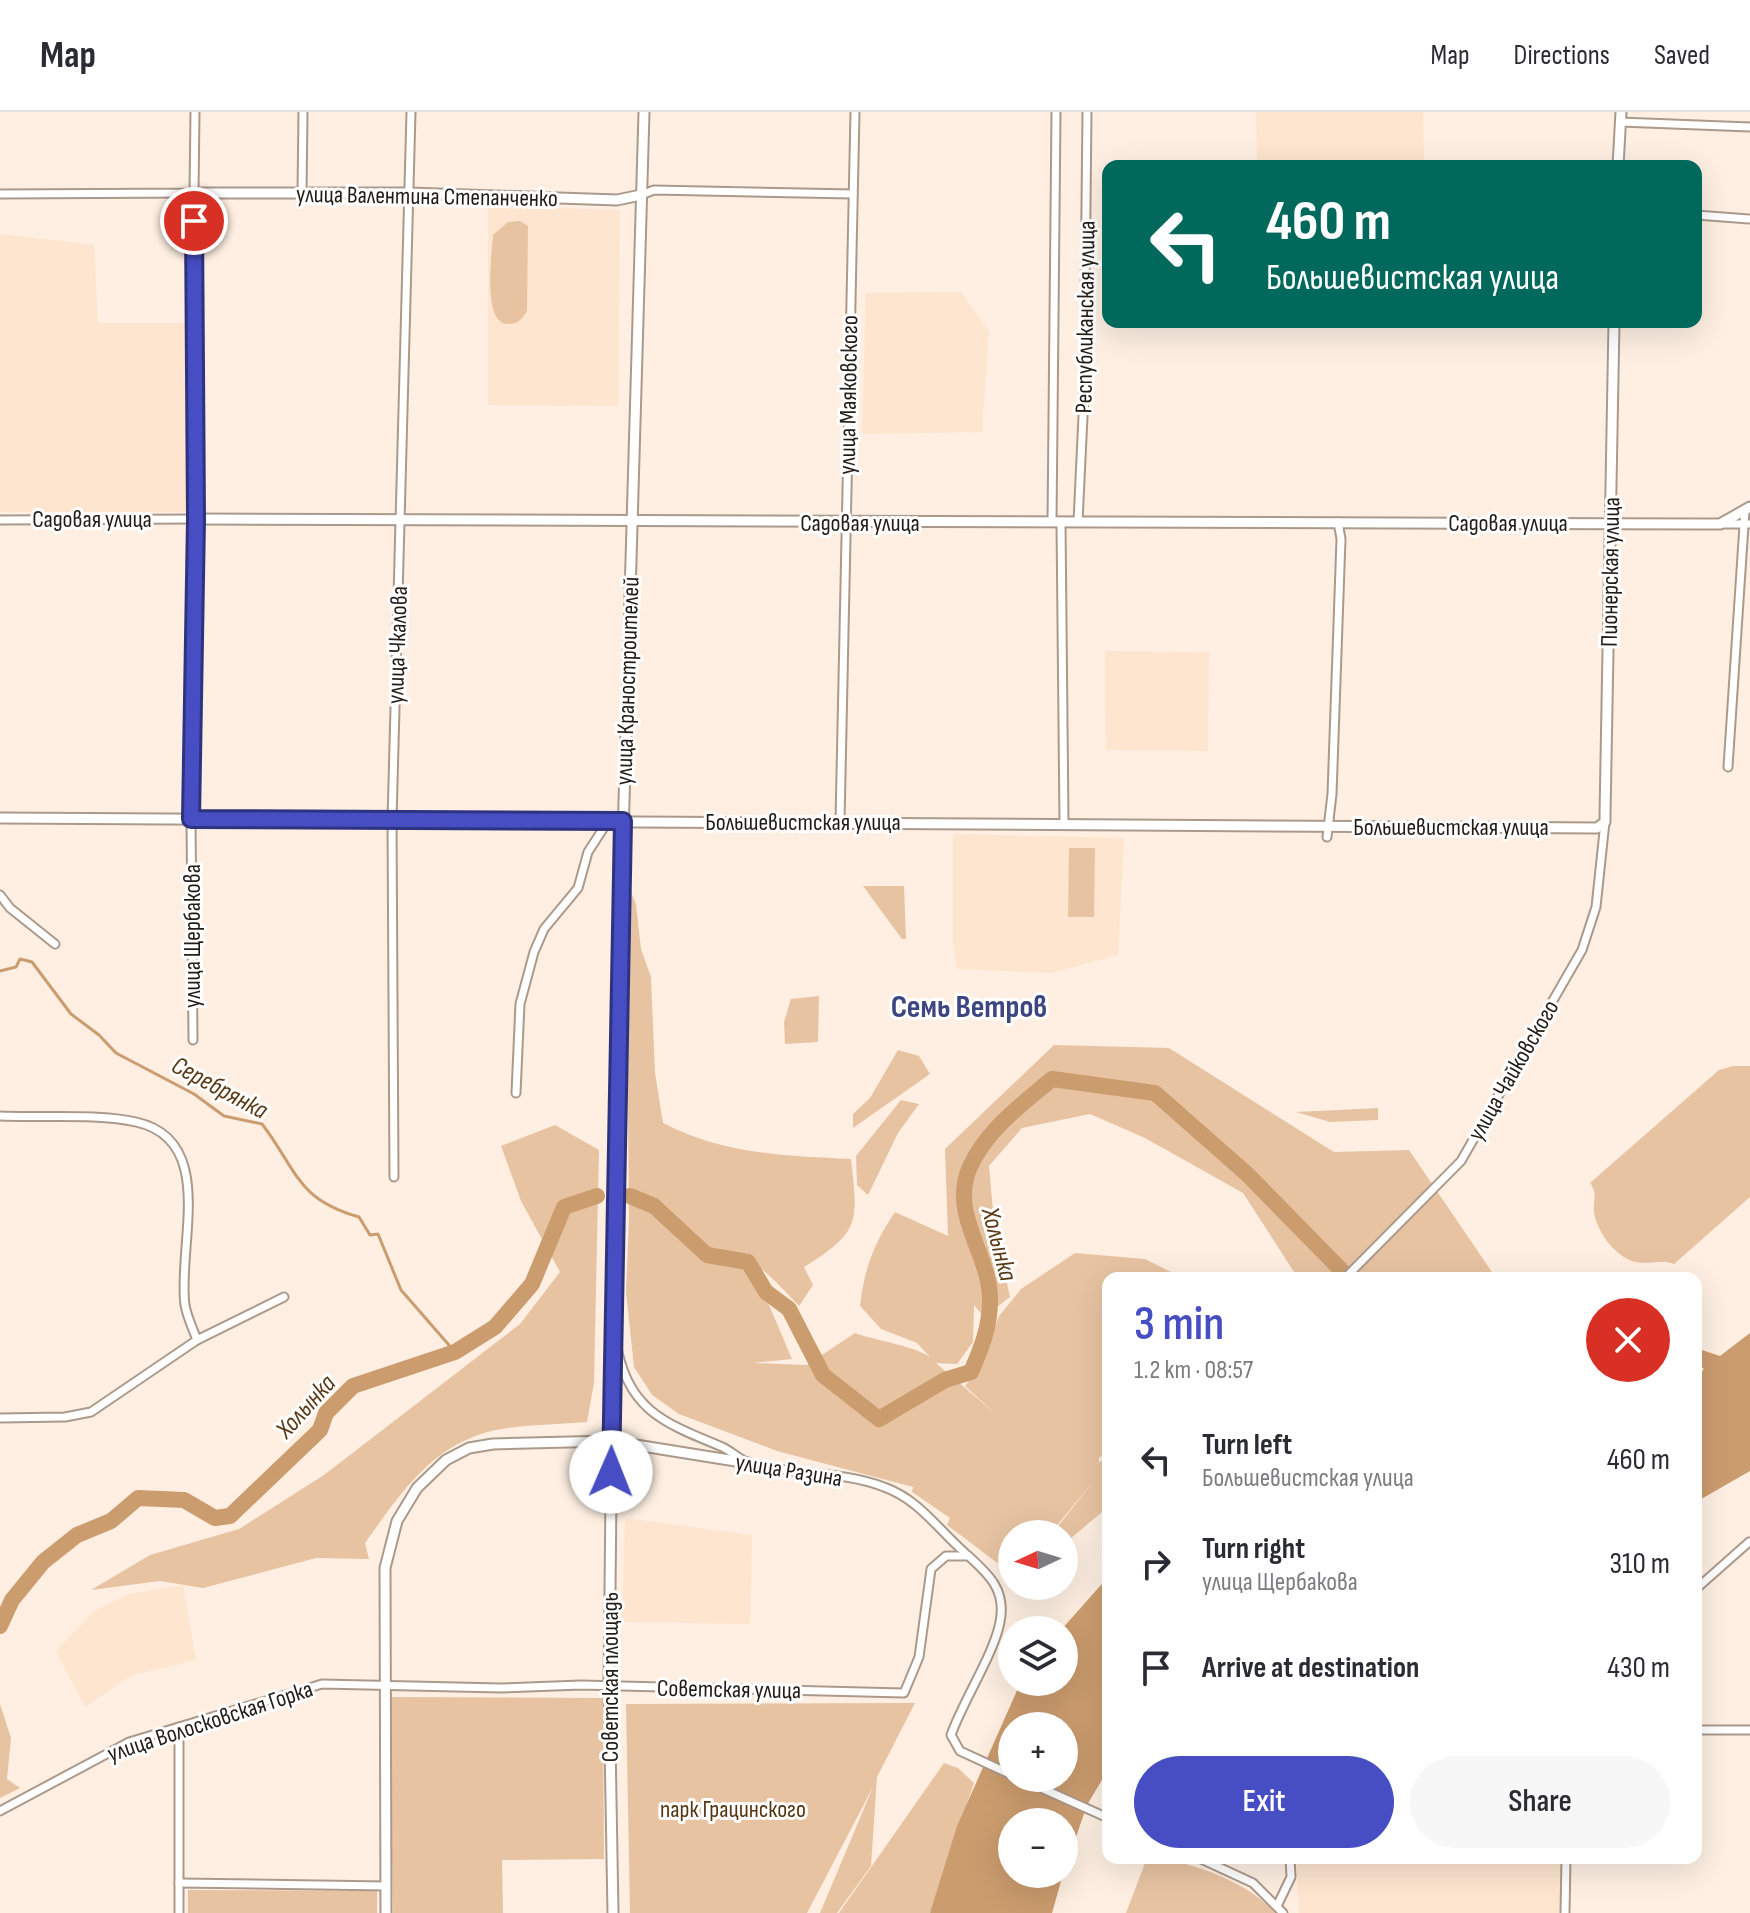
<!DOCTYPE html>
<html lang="en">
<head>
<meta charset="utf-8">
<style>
	:root { --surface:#fff; --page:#f7f7f7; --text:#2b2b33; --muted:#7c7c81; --line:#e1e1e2; --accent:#474ec3 }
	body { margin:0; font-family:"Sofia Sans Condensed",sans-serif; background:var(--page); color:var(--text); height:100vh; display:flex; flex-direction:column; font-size:30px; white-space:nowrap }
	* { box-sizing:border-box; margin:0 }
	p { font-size:26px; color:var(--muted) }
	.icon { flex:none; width:44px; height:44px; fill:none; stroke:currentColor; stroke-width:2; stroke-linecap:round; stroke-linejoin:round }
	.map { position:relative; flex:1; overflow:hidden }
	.panel { position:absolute; left:1102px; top:1160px; width:600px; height:592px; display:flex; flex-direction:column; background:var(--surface); border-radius:16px; box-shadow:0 8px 32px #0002 }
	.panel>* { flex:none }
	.banner { position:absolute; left:1102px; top:48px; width:600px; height:168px; border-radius:16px; box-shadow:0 8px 32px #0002; background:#00695c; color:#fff; overflow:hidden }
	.needle { width:52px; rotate:266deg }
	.fabs { position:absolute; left:998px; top:1408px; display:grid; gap:16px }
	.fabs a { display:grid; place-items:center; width:80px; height:80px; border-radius:50%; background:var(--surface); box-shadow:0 8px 32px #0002; font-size:40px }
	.pin { position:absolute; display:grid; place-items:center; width:68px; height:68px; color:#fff; margin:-34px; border:4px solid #fff; border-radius:50%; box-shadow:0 2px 8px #0007 }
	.me { position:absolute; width:88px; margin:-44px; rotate:1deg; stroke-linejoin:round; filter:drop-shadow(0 0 6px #0008) }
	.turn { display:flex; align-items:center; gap:28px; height:168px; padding:0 32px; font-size:36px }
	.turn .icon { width:104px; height:104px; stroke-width:2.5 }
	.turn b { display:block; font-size:56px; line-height:68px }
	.round { display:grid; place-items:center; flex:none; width:84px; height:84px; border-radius:42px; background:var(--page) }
	.head { display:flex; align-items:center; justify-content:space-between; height:136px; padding:0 32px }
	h1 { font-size:48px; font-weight:600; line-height:60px; color:var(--accent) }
	.button { display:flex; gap:16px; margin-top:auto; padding:16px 32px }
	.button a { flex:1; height:92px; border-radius:48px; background:var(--accent); color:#fff; font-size:32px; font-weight:600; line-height:92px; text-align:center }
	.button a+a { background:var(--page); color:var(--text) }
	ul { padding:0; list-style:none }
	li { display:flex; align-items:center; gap:24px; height:104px; padding:0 32px }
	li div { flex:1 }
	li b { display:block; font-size:30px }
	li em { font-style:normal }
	header { display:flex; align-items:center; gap:48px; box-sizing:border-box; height:112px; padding:0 40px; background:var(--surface); border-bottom:2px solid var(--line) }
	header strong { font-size:38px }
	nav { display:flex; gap:44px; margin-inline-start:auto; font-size:28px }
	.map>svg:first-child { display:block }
	.built { fill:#fde5cf }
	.green { fill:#e7c3a2 }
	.water { fill:#cb9c6e; fill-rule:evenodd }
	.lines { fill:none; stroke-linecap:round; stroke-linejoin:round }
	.stream { stroke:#cb9c6e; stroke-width:3 }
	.river { stroke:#cb9c6e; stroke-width:16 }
	.minor-casing { stroke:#ab9a8b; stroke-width:11 }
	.tertiary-casing { stroke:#ab9a8b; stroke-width:13 }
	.minor { stroke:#fff; stroke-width:7 }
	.tertiary { stroke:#fff; stroke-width:9 }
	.route-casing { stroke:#2e337f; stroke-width:20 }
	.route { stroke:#474ec3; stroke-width:14 }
	.labels { text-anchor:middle; stroke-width:6; stroke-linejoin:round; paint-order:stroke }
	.street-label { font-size:24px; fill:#221c16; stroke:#fff }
	.park-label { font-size:24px; fill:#553410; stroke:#fff }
	.water-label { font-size:26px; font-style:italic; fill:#5b3a16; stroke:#fff }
	.district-label { font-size:32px; font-weight:bold; fill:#3d4682; stroke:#fff }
</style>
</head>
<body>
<header>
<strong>Map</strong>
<nav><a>Map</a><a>Directions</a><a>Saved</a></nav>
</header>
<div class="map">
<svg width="1750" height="1801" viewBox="0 0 1750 1801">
	<rect width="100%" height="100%" fill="#feefe2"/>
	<g class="built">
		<path d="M1256 0H1423L1424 54H1257Z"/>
		<path d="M488 94 620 98 618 294 488 293Z"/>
		<path d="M0 122 94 133 98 211H185L187 400H0Z"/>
		<path d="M961 180 989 219 982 320 862 322 866 181Z"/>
		<path d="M1105 539 1209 540 1208 639 1106 638Z"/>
		<path d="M953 722 1124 726 1118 843 1051 861 957 857 953 830Z"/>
		<path d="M625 1406 752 1423 750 1512 622 1510Z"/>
		<path d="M183 1473 196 1548 130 1564 85 1595 56 1539 94 1499 130 1482Z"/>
		<path d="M1296 1746H1563L1562 1801H1299Z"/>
	</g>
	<g class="green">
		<path d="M520 109 528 114 527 199C522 207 517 213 507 212 482 210 492 141 493 123L508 110Z"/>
		<path d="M1069 736H1095L1094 805H1068Z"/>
		<path d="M626 769 636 792 641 837 651 865 655 961 663 1011C723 1042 784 1044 851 1047 858 1110 861 1120 804 1155L813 1173 799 1194C771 1165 748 1134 703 1144L744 1154 769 1193 792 1247 753 1251 807 1253 855 1221C877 1229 915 1234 930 1245L917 1231 881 1217 860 1194C864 1157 874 1131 895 1100L948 1124 945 1037 1054 933 1169 936 1334 1040 1409 1038 1496 1166H1298L1243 1081 1145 1026 1090 1002 1022 1016 989 1054 994 1110 1010 1185 984 1205 974 1193 973 1230 957 1252 936 1251 997 1303 965 1274 978 1258 999 1204 1021 1177 1075 1141 1145 1147 1183 1166H1108V1340L1099 1346V1351L1108 1342V1395L1064 1432V1422H1052L1095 1367 1050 1422H1012V1462L947 1413 950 1406 912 1380 913 1375 777 1339 679 1302 652 1283 634 1255 626 1180 629 1106Z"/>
		<path d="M863 774H904L906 827H902Z"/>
		<path d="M819 884 818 930 785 932 784 910 791 887Z"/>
		<path d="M898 938 919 944 930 962 853 1016V1002L870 986Z"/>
		<path d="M1733 954H1750V1085L1674 1152C1663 1146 1645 1154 1632 1149 1613 1142 1598 1120 1594 1101 1593 1089 1598 1081 1590 1071L1719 958Z"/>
		<path d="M901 988 919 992 898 1021 868 1083 857 1073 856 1044Z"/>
		<path d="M1378 996V1008L1330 1010 1296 1000Z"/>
		<path d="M555 1013 599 1038 594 1271 587 1310C556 1313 510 1312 481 1322 426 1340 397 1387 365 1431L369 1447 316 1446 203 1476 160 1469 91 1478 150 1443 239 1417 324 1363 520 1212 560 1160 521 1089 501 1034Z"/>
		<path d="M389 1585 603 1586 604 1747 502 1748 503 1801H393Z"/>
		<path d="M915 1591 877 1665 871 1754 837 1801H820L873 1675 807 1801H630L626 1592Z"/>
		<path d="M0 1592 11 1626 7 1667 20 1676 0 1686Z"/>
		<path d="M944 1651 958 1656 974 1671 930 1801H839Z"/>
		<path d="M1147 1746C1184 1746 1251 1771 1275 1801H1126Z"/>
		<path d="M188 1778 377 1779V1801H188Z"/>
	</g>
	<g class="water">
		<path d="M1750 1221V1359L1696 1390V1265L1704 1257 1696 1251V1236L1720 1244Z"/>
		<path d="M1108 1465V1658L1087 1693 1064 1760V1710H1012V1762H1063L1052 1801H930L957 1714 1019 1574 1021 1570H1064L1061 1518ZM1012 1614H1064V1666H1012Z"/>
	</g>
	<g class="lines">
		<path class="stream" d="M0 859 16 855 20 847 32 850 71 902 99 923 116 941 194 982 224 1004 262 1012C298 1059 296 1087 359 1105L370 1123 378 1122 401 1178 455 1240"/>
		<g class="river">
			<path d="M630 1084 654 1094 707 1143 748 1150 766 1180 789 1197 823 1263 879 1307 945 1268 971 1260C981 1237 990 1215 990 1189 991 1144 950 1104 969 1057 986 1018 1021 993 1052 967L1155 981 1247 1062 1349 1166"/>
			<path d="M0 1514 12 1488 43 1450 77 1423 111 1409 138 1386 184 1388 215 1406 230 1404 320 1318 326 1301 353 1274 455 1240 495 1215 532 1172 564 1095 597 1084"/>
		</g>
		<defs>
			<g id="minor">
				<path d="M1620 10 1750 15"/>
				<path d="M302 81 303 0"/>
				<path d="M0 82 194 81 195 0"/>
				<path d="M641 83 654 78 853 82"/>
				<path d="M1696 103 1749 107"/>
				<path d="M0 408 196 407"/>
				<path d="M1052 410 1056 0"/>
				<path d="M1061 410 1064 711"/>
				<path d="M1078 410 1084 283 1087 0"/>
				<path d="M1723 412H1750"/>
				<path d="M1728 655 1745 398"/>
				<path d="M191 707 193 928"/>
				<path d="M840 710 855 0"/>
				<path d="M1327 725 1332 682 1341 427 1338 410"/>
				<path d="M0 783 10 796 55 832"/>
				<path d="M516 981 520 892 534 840 544 817 578 776 588 740 608 709"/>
				<path d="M0 1004C40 1006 99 1001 136 1010 218 1028 177 1134 185 1193 187 1205 193 1217 197 1228"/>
				<path d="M394 1065 392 708 411 0"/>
				<path d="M1345 1166 1461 1049 1517 951 1582 838 1596 795 1605 710"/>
				<path d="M616 1229C626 1297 664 1311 720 1334 731 1338 740 1349 752 1352 794 1363 843 1359 884 1375 918 1387 937 1416 964 1440 986 1460 1007 1476 1000 1510 994 1542 963 1589 951 1623L960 1639 1012 1663"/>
				<path d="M0 1306 65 1305 91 1300 197 1228 284 1185"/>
				<path d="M1696 1477 1749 1430"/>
				<path d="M179 1615V1801"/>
				<path d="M1696 1618H1750"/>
				<path d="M1019 1666 1108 1706"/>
				<path d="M0 1699 129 1630 322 1572 501 1576 581 1573 904 1581 919 1545 931 1457 946 1444H968"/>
				<path d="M1199 1746 1253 1771 1283 1801"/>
				<path d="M179 1771 385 1774"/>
				<path d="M1278 1792 1291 1765 1290 1746"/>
				<path d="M1565 1801 1566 1746"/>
			</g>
			<g id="tertiary">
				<path d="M1618 54 1621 0"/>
				<path d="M196 407 1704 412H1720L1750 395"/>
				<path d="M0 706 1597 716 1605 710V703L1614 210"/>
				<path d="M191 707 196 407 194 81H409L617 88 641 83"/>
				<path d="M386 1801 385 1456 397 1409 417 1376 446 1348 469 1336 493 1332 611 1329 748 1351"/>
				<path d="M613 1801 609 1574 615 1000 644 0"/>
			</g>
		</defs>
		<use href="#minor" class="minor-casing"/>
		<use href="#tertiary" class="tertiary-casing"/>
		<use href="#minor" class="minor"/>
		<use href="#tertiary" class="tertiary"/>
	</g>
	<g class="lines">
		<defs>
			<path id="route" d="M194 109 196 407 191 707 623 709 611 1360"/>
		</defs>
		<use href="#route" class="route-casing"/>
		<use href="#route" class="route"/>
	</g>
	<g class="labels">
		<g class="street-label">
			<text transform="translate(427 84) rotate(1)" y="8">улица Валентина Степанченко</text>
			<text transform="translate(1085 205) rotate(-89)" y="8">Республиканская улица</text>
			<text transform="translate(848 283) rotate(-89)" y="8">улица Маяковского</text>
			<text x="92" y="415">Садовая улица</text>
			<text x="860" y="419">Садовая улица</text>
			<text x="1508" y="419">Садовая улица</text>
			<text transform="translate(1610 460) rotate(-89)" y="8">Пионерская улица</text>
			<text transform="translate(397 533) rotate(-88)" y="8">улица Чкалова</text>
			<text transform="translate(627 569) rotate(-88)" y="8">улица Краностроителей</text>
			<text x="803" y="718">Большевистская улица</text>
			<text x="1451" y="723">Большевистская улица</text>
			<text transform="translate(192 824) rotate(-90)" y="8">улица Щербакова</text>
			<text transform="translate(1513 958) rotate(-60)" y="8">улица Чайковского</text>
			<text transform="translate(789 1358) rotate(9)" y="8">улица Разина</text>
			<text transform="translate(610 1565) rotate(-90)" y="8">Советская площадь</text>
			<text transform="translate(729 1577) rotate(1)" y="8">Советская улица</text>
			<text transform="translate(210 1609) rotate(-18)" y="8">улица Волосковская Горка</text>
		</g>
		<g class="park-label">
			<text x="733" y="1705">парк Грацинского</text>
		</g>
		<g class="water-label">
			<text transform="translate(220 975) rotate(28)" y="9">Серебрянка</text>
			<text transform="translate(1000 1132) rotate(75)" y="9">Холынка</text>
			<text transform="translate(305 1294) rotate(-48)" y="9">Холынка</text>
		</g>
		<g class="district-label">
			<text x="969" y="905">Семь Ветров</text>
		</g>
	</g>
</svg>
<div class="fabs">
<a><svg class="needle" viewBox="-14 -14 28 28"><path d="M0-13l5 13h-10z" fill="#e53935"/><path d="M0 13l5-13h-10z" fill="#7c7c81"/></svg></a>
<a><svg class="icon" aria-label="layers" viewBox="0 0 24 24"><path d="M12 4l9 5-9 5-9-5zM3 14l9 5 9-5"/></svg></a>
<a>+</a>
<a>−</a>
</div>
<div class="pin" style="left:194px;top:109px;background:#d93025"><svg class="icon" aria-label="arrive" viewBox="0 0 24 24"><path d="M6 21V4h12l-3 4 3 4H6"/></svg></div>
<svg class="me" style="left:611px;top:1360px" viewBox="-20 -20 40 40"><circle r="19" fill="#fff"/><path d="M0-13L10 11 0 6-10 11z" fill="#474ec3"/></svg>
<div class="banner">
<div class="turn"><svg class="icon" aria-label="left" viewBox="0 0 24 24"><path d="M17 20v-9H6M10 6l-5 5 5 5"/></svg><div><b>460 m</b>Большевистская улица</div></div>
</div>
<section class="panel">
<div class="head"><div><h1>3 min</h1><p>1.2 km · 08:57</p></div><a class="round" style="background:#d93025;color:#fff"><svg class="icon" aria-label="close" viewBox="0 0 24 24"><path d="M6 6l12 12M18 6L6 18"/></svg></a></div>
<ul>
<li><svg class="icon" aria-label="left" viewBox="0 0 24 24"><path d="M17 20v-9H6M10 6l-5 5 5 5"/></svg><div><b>Turn left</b><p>Большевистская улица</p></div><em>460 m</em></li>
<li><svg class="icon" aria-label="right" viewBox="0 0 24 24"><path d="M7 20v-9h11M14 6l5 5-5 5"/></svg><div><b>Turn right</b><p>улица Щербакова</p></div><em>310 m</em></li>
<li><svg class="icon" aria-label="arrive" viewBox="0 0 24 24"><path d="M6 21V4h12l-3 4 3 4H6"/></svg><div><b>Arrive at destination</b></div><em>430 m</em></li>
</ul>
<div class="button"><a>Exit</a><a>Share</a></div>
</section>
</div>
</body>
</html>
